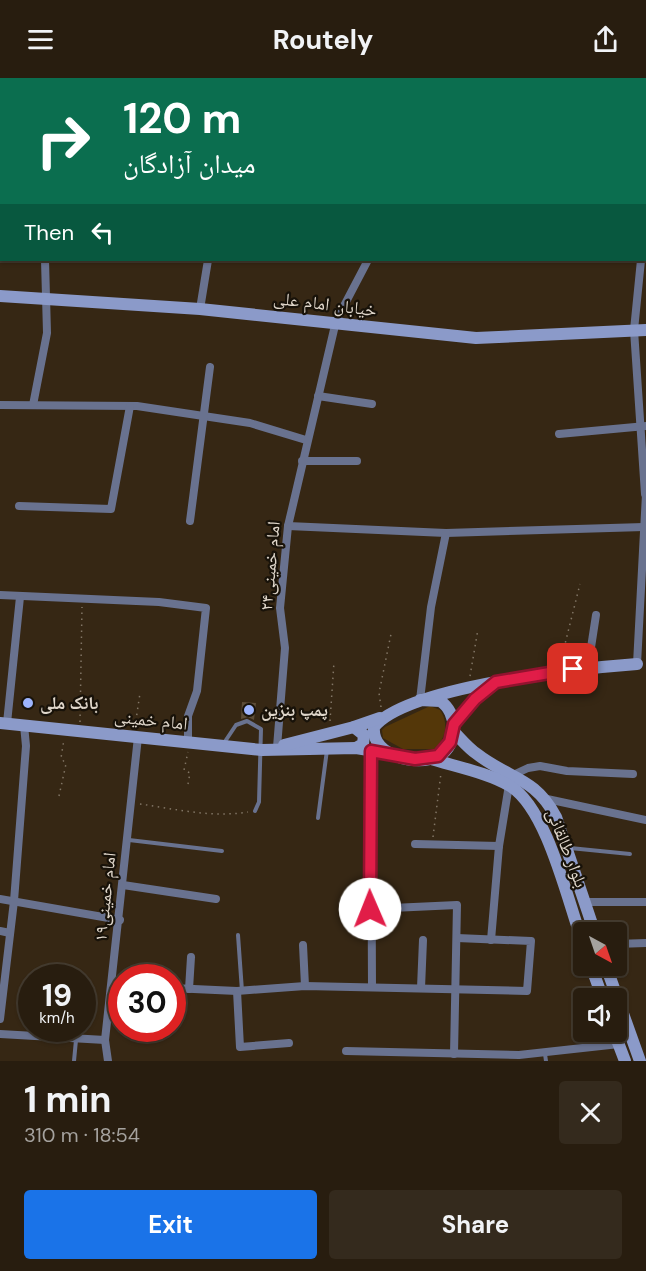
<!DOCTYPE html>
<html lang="en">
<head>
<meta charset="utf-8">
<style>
	:root { --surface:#281d0f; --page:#342a1d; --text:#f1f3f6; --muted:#a5a29e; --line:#443b2f; --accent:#1a73e8 }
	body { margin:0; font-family:"DM Sans","Noto Naskh Arabic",sans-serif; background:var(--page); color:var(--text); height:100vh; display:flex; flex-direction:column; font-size:22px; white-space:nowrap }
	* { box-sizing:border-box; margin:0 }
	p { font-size:20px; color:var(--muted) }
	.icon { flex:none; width:33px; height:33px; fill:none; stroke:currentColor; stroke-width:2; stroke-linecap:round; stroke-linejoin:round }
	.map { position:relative; height:983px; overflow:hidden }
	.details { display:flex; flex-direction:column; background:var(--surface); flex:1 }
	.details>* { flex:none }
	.guide { position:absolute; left:0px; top:0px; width:646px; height:183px; box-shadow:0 2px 4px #0004,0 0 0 2px var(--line); background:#0b6e4f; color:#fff; overflow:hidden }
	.needle { width:39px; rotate:140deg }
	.controls { position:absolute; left:573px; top:844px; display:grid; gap:12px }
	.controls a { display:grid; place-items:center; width:54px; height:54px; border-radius:6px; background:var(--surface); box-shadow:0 2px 4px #0004,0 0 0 2px var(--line); font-size:30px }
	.speed { position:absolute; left:18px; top:886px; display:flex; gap:12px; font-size:30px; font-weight:700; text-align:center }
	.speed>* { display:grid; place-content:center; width:78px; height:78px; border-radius:50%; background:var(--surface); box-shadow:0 2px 4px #0004,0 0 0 2px var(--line); line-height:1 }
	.speed small { font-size:15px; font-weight:400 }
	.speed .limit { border:9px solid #d22; background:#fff; color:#111 }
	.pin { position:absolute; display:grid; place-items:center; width:51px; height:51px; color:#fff; margin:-26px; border-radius:12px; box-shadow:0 3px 9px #0006 }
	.me { position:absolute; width:66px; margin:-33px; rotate:359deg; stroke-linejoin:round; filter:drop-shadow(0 0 4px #0008) }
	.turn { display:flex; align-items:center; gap:21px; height:126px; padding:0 24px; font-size:27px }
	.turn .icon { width:78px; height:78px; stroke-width:2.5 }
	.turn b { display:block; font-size:42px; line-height:51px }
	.then { display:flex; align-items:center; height:57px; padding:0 24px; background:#0003; gap:12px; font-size:22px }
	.round { display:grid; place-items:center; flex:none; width:63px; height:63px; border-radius:6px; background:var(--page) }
	.head { display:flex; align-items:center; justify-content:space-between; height:102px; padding:0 24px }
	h1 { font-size:36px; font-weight:700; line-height:45px }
	.button { display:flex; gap:12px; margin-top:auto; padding:12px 24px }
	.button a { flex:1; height:69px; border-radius:6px; background:var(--accent); color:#fff; font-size:24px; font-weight:700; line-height:69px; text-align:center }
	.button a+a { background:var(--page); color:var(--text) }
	header { display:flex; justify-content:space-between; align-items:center; height:78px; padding:0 24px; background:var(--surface); font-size:27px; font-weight:700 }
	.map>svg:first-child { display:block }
	.green { fill:#543709 }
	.building { fill:#5d4d38 }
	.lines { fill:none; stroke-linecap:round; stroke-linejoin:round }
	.path { stroke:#827666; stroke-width:1.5; stroke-dasharray:1.5 4.5; stroke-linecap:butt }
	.lane { stroke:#69728f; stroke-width:4 }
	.street { stroke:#69728f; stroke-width:8 }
	.secondary { stroke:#8b9ac9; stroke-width:12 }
	.route-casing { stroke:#92132f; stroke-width:15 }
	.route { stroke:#e11d48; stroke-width:10 }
	.poi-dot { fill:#9db4fd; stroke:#181209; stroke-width:2 }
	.labels { text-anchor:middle; stroke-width:4.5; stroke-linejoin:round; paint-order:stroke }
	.street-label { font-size:18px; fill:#dfd6ca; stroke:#181209 }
	.poi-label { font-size:18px; font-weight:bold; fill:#dfd6ca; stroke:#181209; text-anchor:start }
</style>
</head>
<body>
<header><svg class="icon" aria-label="menu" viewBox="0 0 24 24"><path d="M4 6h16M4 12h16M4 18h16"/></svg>Routely<svg class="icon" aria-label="share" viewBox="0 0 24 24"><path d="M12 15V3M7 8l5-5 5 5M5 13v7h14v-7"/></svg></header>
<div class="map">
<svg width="646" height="983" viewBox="0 0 646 983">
	<rect width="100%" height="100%" fill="#362714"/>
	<path class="green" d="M430 628 440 632C449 645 446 661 434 671H403L383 660 382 652 385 649Z"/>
	<path class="building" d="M242 624 256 625 254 642 248 639 241 641Z"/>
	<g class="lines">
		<g class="path">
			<path d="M561 582 580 506"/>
			<path d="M470 598 478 551"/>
			<path d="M381 629 379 615 391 556"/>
			<path d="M330 643 334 584"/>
			<path d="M80 644 82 529"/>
			<path d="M135 649 140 615"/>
			<path d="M188 706 190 695 184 692 188 674"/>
			<path d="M59 718 66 686 61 680 64 661"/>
			<path d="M140 726C175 731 212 740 248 734"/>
			<path d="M433 759 441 695"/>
		</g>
		<g class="lane">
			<path d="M224 665 236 647 247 643 261 651 259 724 255 733"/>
			<path d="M318 740 327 672"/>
			<path d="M129 762 222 773"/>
			<path d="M570 770 630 776"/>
			<path d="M238 857 242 913"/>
			<path d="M545 976 546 983"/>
			<path d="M74 983 76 962"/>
		</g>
		<g class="street">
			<path d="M11 2 12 0"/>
			<path d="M65 2 66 0"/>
			<path d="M189 2V0"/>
			<path d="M233 2V0"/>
			<path d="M300 2V0"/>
			<path d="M449 2V0"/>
			<path d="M507 2 508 0"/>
			<path d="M613 2 614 0"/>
			<path d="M645 42H646"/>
			<path d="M0 134H2"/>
			<path d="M641 182 634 252 645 416"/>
			<path d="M200 231 208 182"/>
			<path d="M318 318 372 326"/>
			<path d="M0 327 137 328 250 345 306 362"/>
			<path d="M33 327 47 255 45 182"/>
			<path d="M559 356 646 348"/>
			<path d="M302 383H357"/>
			<path d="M19 428 111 431 130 328"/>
			<path d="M190 443 210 289"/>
			<path d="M288 448 446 455 644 449"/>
			<path d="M0 517 159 524 206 530 197 613 188 638V664"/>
			<path d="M637 586 646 416"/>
			<path d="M588 589 596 537"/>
			<path d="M420 622 431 529 446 455"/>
			<path d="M7 645 20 519"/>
			<path d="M277 669 285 570 280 530 288 448 336 243 368 182"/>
			<path d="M371 673 372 909"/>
			<path d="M513 697 528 690 540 688 567 693 633 696"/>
			<path d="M547 721 646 742"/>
			<path d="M415 766 499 768 509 707"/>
			<path d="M123 807 216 821"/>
			<path d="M0 821 120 842"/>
			<path d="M584 824H646"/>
			<path d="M370 831 457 827 454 976"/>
			<path d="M0 853 10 855"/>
			<path d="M491 862 499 768"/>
			<path d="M616 866 646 865"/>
			<path d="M303 867 305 908"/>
			<path d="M112 906H122"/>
			<path d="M172 910 237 913 305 908 527 913 531 863 457 860"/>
			<path d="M421 910 423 862"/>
			<path d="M189 911 191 879"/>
			<path d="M237 913 240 969 289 965"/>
			<path d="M0 941 14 823 26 668 24 647"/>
			<path d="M0 956 105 962"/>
			<path d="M346 973 519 977 619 966"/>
			<path d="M108 983 105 962 138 659"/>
		</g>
		<g class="secondary">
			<path d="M0 218 200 231 476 260 646 252"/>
			<path d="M420 622 440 623C458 634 459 667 439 678 417 689 371 678 374 649 407 608 583 590 637 586"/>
			<path d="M0 645 262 672 356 670 387 675"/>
			<path d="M454 646 475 621 491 608"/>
			<path d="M354 649 364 657 363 666 356 670"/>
			<path d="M453 653C461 661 468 670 477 676 509 701 535 699 556 739L595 855"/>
			<path d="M284 667 354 649 380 640"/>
			<path d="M428 680C453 688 489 695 510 708 548 731 568 826 584 868"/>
			<path d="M591 888 603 921"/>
			<path d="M606 888 640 983"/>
			<path d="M614 954 625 983"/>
		</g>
	</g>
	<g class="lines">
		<defs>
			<path id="route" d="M370 831 371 673 415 681 438 678 450 664 454 646 475 621 496 604 573 591"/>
		</defs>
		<use href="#route" class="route-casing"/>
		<use href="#route" class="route"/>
	</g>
	<g class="poi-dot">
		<circle cx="28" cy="625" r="6"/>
		<circle cx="249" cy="632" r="6"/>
	</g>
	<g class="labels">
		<g class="street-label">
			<text transform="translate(325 226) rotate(7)" y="6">خیابان امام علی</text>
			<text transform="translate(270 488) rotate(-85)" y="6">امام خمینی۲۴</text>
			<text transform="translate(151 642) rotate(6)" y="6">امام خمینی</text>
			<text transform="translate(567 770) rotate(69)" y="6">بلوار طالقانی</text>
			<text transform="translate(105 819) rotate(-84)" y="6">امام خمینی۱۹</text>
		</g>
		<g class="poi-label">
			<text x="40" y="631">بانک ملی</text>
			<text x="261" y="638">پمپ بنزین</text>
		</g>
	</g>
</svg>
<div class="controls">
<a><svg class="needle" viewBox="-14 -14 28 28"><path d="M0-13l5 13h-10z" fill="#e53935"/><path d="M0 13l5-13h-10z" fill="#a5a29e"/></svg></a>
<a><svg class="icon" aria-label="sound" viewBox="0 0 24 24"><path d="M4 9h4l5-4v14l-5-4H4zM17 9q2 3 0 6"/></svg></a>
</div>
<div class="speed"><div>19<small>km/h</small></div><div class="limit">30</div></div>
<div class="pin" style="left:573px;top:591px;background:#d93025"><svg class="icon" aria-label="arrive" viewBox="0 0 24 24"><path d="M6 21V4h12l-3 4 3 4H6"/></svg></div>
<svg class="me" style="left:370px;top:831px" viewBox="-20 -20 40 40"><circle r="19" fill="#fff"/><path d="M0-13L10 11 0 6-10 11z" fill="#e11d48"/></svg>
<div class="guide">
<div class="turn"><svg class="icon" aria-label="right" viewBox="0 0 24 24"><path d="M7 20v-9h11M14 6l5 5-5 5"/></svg><div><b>120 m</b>میدان آزادگان</div></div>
<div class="then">Then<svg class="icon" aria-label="left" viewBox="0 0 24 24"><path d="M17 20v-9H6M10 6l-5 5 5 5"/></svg></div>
</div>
</div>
<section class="details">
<div class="head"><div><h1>1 min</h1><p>310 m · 18:54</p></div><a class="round"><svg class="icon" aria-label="close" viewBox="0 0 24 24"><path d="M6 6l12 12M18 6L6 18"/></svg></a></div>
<div class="button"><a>Exit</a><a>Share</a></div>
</section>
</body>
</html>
